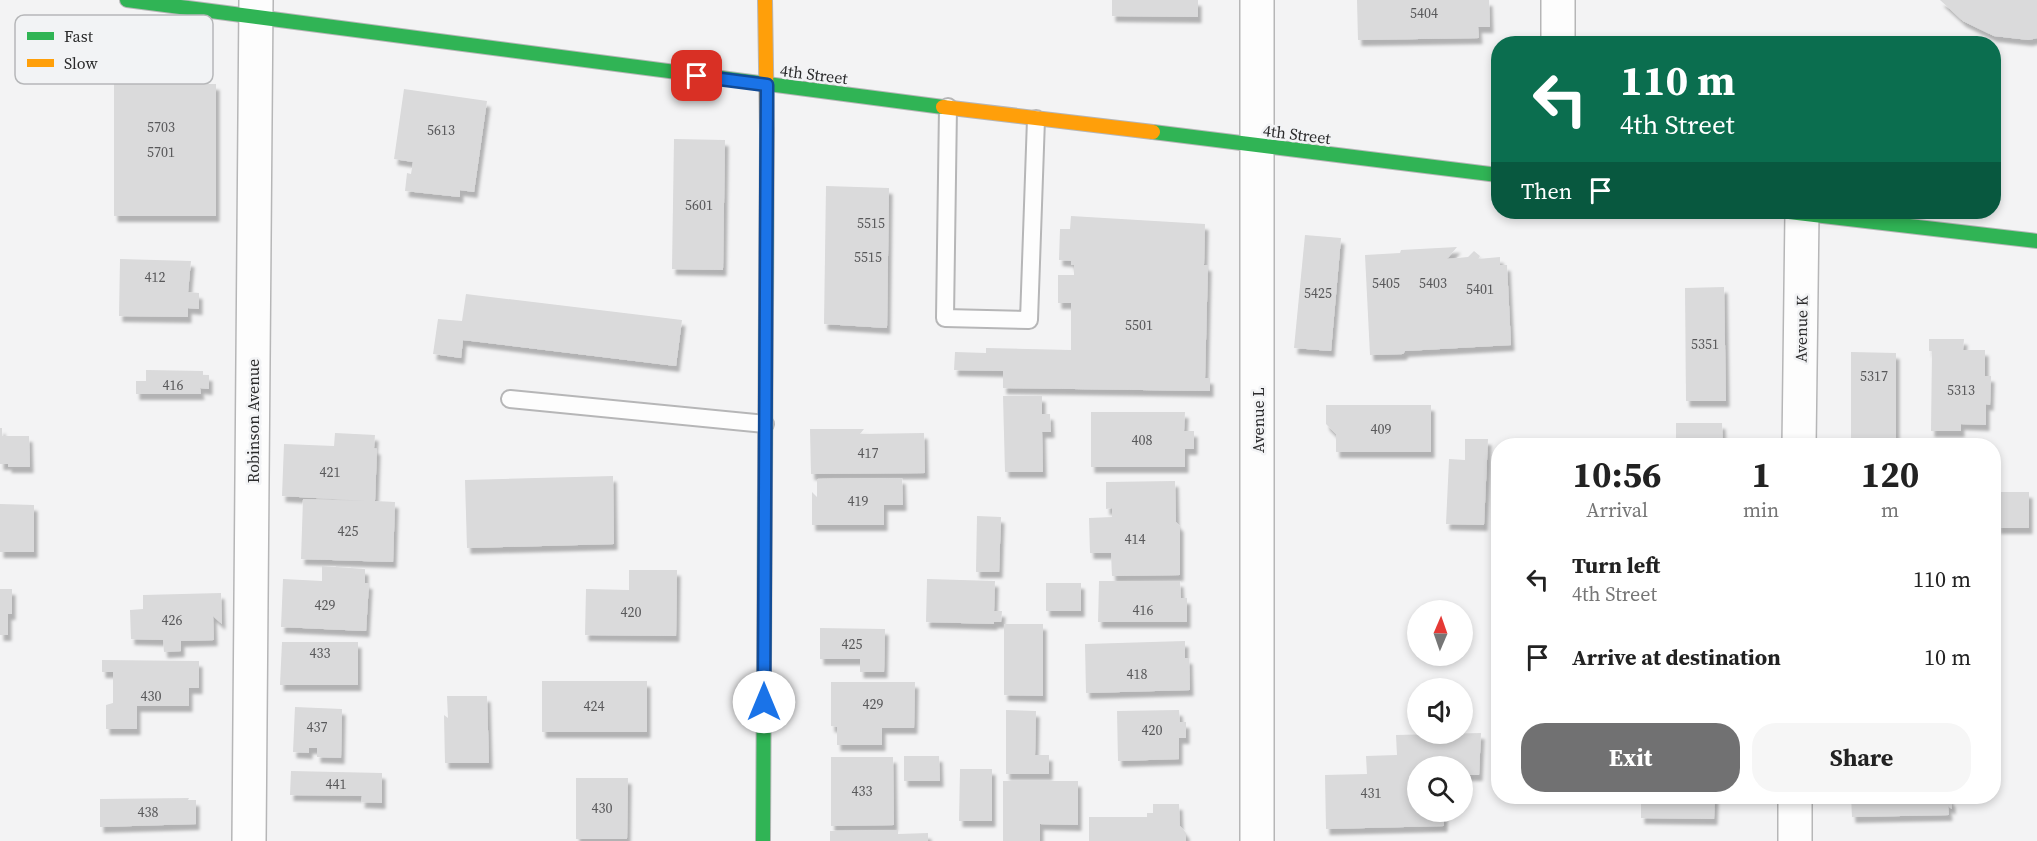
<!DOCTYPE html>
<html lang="en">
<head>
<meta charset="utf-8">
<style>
	:root { --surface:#fff; --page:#f6f6f6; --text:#222; --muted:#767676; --accent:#717172 }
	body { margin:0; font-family:"Source Serif 4",serif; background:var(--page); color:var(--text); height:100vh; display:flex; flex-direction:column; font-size:22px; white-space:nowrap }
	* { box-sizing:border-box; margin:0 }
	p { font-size:20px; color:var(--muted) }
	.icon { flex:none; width:33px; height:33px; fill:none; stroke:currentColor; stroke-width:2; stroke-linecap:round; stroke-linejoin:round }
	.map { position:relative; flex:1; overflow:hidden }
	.details { position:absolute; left:1491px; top:438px; width:510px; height:366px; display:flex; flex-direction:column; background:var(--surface); border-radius:24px; box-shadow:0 3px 9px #0003 }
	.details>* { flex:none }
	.guide { position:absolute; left:1491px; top:36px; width:510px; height:183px; border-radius:24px; box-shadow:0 3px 9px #0003; background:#0b6e4f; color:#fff; overflow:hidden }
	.needle { width:39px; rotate:2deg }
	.buttons { position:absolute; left:1407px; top:600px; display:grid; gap:12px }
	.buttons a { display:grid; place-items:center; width:66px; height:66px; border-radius:50%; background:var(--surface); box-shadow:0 3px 9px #0003; font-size:30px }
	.pin { position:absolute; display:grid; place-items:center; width:51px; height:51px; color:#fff; margin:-26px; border-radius:12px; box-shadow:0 3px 9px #0006 }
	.me { position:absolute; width:66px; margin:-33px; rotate:0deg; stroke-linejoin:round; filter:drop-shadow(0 0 4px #0008) }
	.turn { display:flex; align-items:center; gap:21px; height:126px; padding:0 30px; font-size:27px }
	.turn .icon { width:78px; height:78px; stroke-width:2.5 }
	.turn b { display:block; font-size:42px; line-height:51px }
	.then { display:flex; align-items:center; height:57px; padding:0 30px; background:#0003; gap:12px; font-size:22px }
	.eta { display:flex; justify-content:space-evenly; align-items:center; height:102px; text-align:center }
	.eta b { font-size:36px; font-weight:700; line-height:42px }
	.primary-button { display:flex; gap:12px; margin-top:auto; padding:12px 30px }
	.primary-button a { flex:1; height:69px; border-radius:24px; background:var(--accent); color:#fff; font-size:24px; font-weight:700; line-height:69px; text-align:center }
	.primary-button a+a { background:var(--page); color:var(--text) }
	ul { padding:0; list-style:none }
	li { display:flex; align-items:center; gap:18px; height:78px; padding:0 30px }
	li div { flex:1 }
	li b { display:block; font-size:22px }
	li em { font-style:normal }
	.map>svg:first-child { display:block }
	.building { fill:#dadadb; filter:url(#shadow) }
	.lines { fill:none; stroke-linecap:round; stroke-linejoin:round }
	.lane-casing { stroke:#b6b6b7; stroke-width:20 }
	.street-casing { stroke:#b6b6b7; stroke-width:36 }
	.fast-casing { stroke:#b6b6b7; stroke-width:16 }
	.slow-casing { stroke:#b6b6b7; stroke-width:16 }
	.lane { stroke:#fdfdfd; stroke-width:16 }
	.street { stroke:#fdfdfd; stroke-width:33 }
	.fast { stroke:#30b455; stroke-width:14 }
	.slow { stroke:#ff9f0a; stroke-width:14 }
	.route-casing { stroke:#114b97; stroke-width:15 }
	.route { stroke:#1a73e8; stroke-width:10 }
	.labels { text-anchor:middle; stroke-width:5; stroke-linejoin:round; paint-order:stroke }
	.number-label { font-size:14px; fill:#58585a }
	.street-label { font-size:16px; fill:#2b2b2c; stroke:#f2f3f5 }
	.key { fill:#f2f3f5; stroke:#b6b7b9; stroke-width:1.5 }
	.key-label { font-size:16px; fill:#2b2b2c }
</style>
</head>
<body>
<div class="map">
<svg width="2037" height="841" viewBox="0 0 2037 841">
	<defs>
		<filter id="shadow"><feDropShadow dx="3.5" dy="6" stdDeviation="1.5" flood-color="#0004"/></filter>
	</defs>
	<rect width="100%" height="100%" fill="#f3f3f4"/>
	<g class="building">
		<path d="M1112 0H1198V17L1112 16Z"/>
		<path d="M1357 0H1489L1490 27H1478L1479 38 1358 40Z"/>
		<path d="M1940 0H2037V38L2029 40 1994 36 1963 21Z"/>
		<rect x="114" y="84" width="102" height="132"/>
		<path d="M404 89 487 101 474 192 460 190V197L405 191 407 173 411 174 413 162 394 159Z"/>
		<path d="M674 139 725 140 723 270 672 269Z"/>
		<path d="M826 186 889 188 887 328 824 324Z"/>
		<path d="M1071 216 1205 224 1204 265H1208L1205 378H1210V391L1003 388V371L954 370 955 352 986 353V348L1071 350V303H1058V275H1074V265H1071V261L1059 260 1060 229H1070Z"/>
		<path d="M1305 235 1341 238 1331 351 1294 348Z"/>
		<path d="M1457 247 1447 259 1468 257 1474 251 1480 256 1478 259 1500 257V265H1507L1511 345 1405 351 1403 354 1370 355 1365 255 1400 253 1401 250Z"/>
		<path d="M120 259 191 261 188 292 199 293V309L188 308V317L119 316Z"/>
		<path d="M1724 287 1726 401H1686L1685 288Z"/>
		<path d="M466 294 682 320 676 366 463 340 461 358 433 354 438 319 462 321Z"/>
		<path d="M1929 339H1964L1963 350H1985V376H1991L1990 405 1986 404V425L1961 424V431H1931L1932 351H1929Z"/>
		<path d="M1851 352 1896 353V446H1851Z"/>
		<path d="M146 370 203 371V375H209V389L200 388 201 394H136V381H146Z"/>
		<path d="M1003 396H1042V414H1050L1051 432H1042L1043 472H1005Z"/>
		<path d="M1326 405H1431V452H1336V434L1326 424Z"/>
		<path d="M1091 412H1185L1184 431H1194V449H1185V467H1091Z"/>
		<path d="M1676 423H1722L1723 446H1676Z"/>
		<path d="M0 428H2V436H29L30 467H8V464H0Z"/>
		<path d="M810 429H864L860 434 924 433 925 473 811 474Z"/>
		<path d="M335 433 375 435 374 448 377 449 375 501 395 502 393 562 301 559 303 499 366 501 282 496 284 444 334 446Z"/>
		<path d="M1465 439H1488L1484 525 1446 524 1449 459 1465 460Z"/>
		<path d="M613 476 614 544 467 548 465 480Z"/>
		<path d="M902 478 903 505H884V525H812V492L817 497V479Z"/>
		<path d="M1175 481 1176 522 1180 526V575L1112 576 1111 553H1090L1089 518 1112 517V508L1106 509V482Z"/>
		<rect x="1997" y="492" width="32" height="36"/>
		<path d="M0 504 34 505V552H0Z"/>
		<path d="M977 516 1001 517 999 572H976Z"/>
		<path d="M322 566 365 569V583H369L366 631 281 627 283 579 322 581Z"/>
		<path d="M629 570H677L676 636 585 635 586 589 629 590Z"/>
		<path d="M927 579 995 581 994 611H1002L1001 622H994V624L926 622Z"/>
		<path d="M1099 581H1180L1181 598H1187V622H1098Z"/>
		<rect x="1046" y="583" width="35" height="28"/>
		<path d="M0 589H12V614H8V635H0Z"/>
		<path d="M221 593 222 624 213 616 214 640 181 641V651L164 652 163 640 131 639 130 610 143 609V595Z"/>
		<path d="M1004 624H1043V696L1004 695Z"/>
		<path d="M820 628 885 629 884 672H860V659H820Z"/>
		<path d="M1185 641V658H1189L1190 690 1086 693 1085 644Z"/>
		<path d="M282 642H358V685H280Z"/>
		<path d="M102 660 199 661V688H189V706H137V729H106V705L113 703V672H102Z"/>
		<rect x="542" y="681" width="105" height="51"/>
		<path d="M831 682H915L914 728H882V745H837V727L831 726Z"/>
		<path d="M447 696H487L489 763H445L444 715 448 718Z"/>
		<path d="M295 707 342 709 341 758 317 757V748H309V753L293 752Z"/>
		<path d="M1006 710 1036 711 1035 755H1049V774H1006Z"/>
		<path d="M1179 710 1180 722H1186V738H1179V759L1118 761 1117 711Z"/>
		<path d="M1481 733 1479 775H1462V766H1418V812H1444V826L1326 829 1325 775 1367 774 1366 756 1397 755 1396 735Z"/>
		<path d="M904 756H939L940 781H904Z"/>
		<path d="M831 757H893L894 825 831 826Z"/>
		<path d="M960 769H992V821H959Z"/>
		<path d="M291 771 382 773V803L361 802 362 796 290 795Z"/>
		<path d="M576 778H628L627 839H576Z"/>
		<path d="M1003 781H1078V825L1040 824V841H1003Z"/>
		<path d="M1641 796H1715L1714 819 1641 818Z"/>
		<path d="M1851 796H1948L1952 802V809L1948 806 1949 815 1852 817Z"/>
		<path d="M189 798 188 800H196V824L100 827V799Z"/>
		<path d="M1153 804H1179L1180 826 1186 833V841H1089V817H1147V813H1153Z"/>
		<path d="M898 830V834L928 833V841H830V831Z"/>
	</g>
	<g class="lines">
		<defs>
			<g id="lane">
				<path d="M948 107 945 318 1029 320 1036 119"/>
				<path d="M510 399 765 424"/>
			</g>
			<g id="street">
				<path d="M1257 0V841"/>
				<path d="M1558 0V44"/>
				<path d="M1799 446 1802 213"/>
				<path d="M249 841 256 0"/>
				<path d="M1795 841V796"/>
			</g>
			<g id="fast">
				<path d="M127 0 943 107"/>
				<path d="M1153 132 1498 175"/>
				<path d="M1789 212 2037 241"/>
				<path d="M763 841 767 131"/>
			</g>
			<g id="slow">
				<path d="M765 0 767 131"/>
				<path d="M943 107 1153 132"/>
			</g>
		</defs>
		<use href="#lane" class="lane-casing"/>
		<use href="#street" class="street-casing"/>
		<use href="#fast" class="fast-casing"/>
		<use href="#slow" class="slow-casing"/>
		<use href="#lane" class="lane"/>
		<use href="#street" class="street"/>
		<use href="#fast" class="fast"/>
		<use href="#slow" class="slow"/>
	</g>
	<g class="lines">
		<defs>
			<path id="route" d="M697 76 767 85 764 702"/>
		</defs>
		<use href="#route" class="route-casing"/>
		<use href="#route" class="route"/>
	</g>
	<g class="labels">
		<g class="number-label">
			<text x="1424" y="18">5404</text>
			<text x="161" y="132">5703</text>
			<text x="441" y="135">5613</text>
			<text x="161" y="157">5701</text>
			<text x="699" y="210">5601</text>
			<text x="871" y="228">5515</text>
			<text x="868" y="262">5515</text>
			<text x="155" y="282">412</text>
			<text x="1386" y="288">5405</text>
			<text x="1433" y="288">5403</text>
			<text x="1480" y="294">5401</text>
			<text x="1318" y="298">5425</text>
			<text x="1139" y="330">5501</text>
			<text x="1705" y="349">5351</text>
			<text x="1874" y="381">5317</text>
			<text x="173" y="390">416</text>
			<text x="1961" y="395">5313</text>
			<text x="1381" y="434">409</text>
			<text x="1142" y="445">408</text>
			<text x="868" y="458">417</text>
			<text x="330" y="477">421</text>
			<text x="858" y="506">419</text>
			<text x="348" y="536">425</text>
			<text x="1135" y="544">414</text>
			<text x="325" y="610">429</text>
			<text x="1143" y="615">416</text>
			<text x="631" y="617">420</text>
			<text x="172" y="625">426</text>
			<text x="852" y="649">425</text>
			<text x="320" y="658">433</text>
			<text x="1137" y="679">418</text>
			<text x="151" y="701">430</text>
			<text x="873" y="709">429</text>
			<text x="594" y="711">424</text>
			<text x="317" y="732">437</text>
			<text x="1152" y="735">420</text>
			<text x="336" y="789">441</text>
			<text x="862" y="796">433</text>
			<text x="1371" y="798">431</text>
			<text x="602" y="813">430</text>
			<text x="148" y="817">438</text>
		</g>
		<g class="street-label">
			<text transform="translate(814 74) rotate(7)" y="6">4th Street</text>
			<text transform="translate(1297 134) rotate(7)" y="6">4th Street</text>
			<text transform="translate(1801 329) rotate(-89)" y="6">Avenue K</text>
			<text transform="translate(1258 420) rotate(-90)" y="6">Avenue L</text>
			<text transform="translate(253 421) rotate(-90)" y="6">Robinson Avenue</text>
		</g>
	</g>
	<rect x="15" y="15" width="198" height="69" rx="9" class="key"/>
	<rect x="27" y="32" width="27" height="8" fill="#30b455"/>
	<rect x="27" y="59" width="27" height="8" fill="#ff9f0a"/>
	<g class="key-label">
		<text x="64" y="42">Fast</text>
		<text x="64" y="69">Slow</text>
	</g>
</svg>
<div class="buttons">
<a><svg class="needle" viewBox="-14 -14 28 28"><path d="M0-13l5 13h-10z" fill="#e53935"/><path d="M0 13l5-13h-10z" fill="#767676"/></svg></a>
<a><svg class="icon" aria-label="sound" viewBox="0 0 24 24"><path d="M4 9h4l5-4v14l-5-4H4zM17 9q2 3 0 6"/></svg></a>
<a><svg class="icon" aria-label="search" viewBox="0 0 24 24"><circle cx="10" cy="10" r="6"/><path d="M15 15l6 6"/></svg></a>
</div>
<div class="pin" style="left:697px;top:76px;background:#d93025"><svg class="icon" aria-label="arrive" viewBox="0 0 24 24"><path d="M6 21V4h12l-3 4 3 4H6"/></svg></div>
<svg class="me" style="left:764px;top:702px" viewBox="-20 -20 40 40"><circle r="19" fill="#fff"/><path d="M0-13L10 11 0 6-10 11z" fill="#1a73e8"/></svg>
<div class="guide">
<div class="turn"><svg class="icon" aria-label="left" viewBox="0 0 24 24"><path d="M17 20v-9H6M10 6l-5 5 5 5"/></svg><div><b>110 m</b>4th Street</div></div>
<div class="then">Then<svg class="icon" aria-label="arrive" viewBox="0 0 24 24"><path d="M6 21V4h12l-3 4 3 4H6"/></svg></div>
</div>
<section class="details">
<div class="eta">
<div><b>10:56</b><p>Arrival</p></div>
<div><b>1</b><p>min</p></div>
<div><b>120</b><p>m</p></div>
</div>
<ul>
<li><svg class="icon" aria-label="left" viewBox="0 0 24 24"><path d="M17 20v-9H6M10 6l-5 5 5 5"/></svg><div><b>Turn left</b><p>4th Street</p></div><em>110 m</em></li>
<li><svg class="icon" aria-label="arrive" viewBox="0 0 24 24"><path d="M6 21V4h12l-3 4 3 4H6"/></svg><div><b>Arrive at destination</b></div><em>10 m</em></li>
</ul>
<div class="primary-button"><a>Exit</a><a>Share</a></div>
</section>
</div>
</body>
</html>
